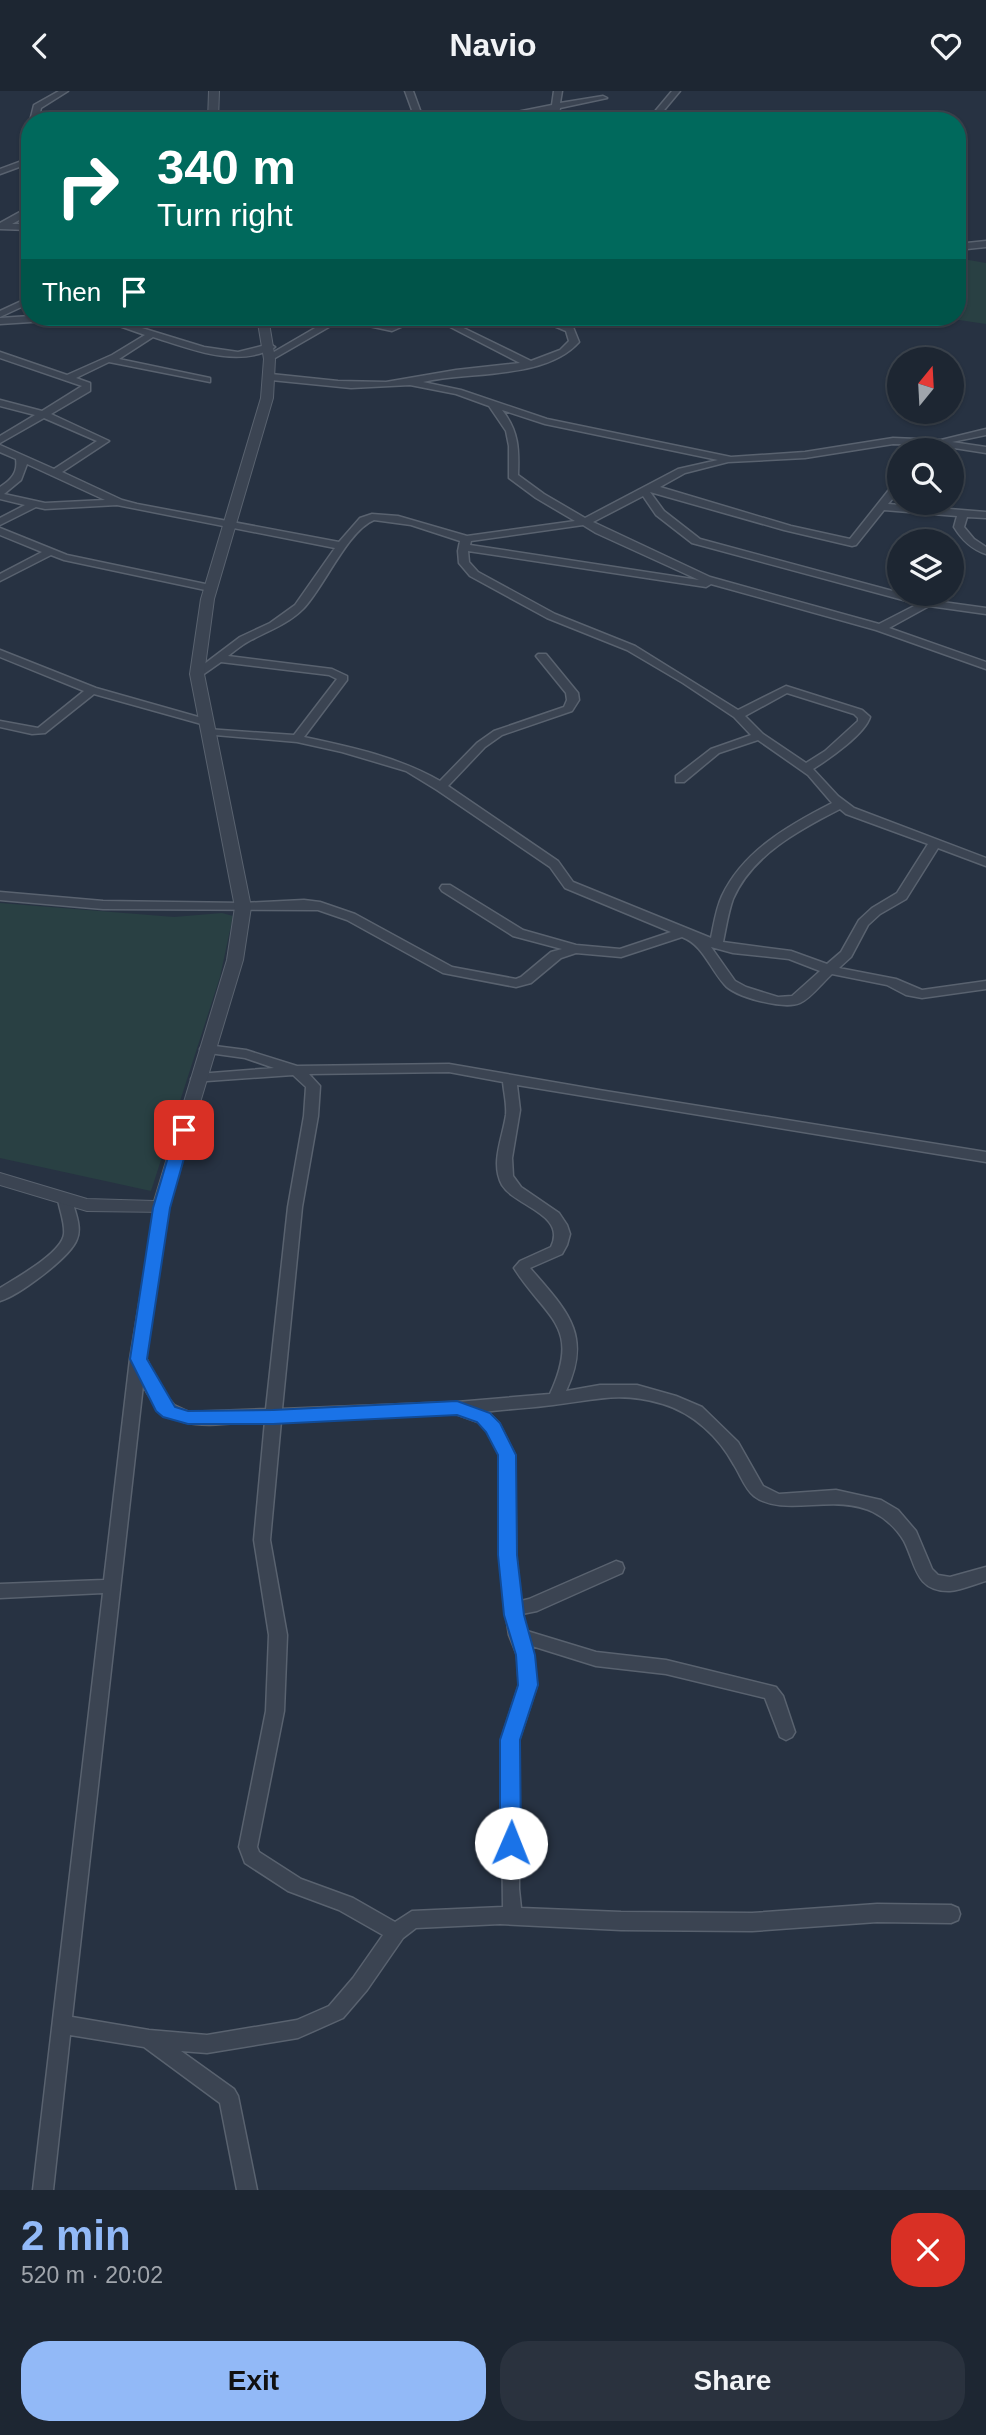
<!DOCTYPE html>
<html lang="en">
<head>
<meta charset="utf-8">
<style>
	:root { --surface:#1d2632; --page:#2a323e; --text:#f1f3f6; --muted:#a0a5ac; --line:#3b434d; --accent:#92b9f7 }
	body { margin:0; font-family:Arial,sans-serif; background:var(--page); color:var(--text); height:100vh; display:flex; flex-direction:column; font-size:26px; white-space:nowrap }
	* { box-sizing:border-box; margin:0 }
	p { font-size:23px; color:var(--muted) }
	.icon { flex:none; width:38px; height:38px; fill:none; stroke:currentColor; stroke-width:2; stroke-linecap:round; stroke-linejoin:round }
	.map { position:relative; height:2099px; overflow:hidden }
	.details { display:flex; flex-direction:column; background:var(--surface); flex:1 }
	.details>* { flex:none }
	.top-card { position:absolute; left:21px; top:21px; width:945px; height:214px; border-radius:28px; box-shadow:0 2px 5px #0004,0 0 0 2px var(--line); background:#00695c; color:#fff; overflow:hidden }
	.needle { width:46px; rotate:18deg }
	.buttons { position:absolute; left:887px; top:256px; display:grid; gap:14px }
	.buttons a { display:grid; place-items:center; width:77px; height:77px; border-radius:50%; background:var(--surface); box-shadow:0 2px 5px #0004,0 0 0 2px var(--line); font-size:35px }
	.pin { position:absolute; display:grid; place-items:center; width:60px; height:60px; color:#fff; margin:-30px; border-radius:14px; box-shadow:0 4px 10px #0006 }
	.me { position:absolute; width:77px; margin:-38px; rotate:1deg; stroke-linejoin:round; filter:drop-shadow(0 0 5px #0008) }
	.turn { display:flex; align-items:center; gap:24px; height:147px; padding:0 21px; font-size:32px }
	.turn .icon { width:91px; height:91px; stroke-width:2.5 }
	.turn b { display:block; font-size:49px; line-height:60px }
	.then { display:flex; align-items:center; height:66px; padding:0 21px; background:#0003; gap:14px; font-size:26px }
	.round { display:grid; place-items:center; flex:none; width:74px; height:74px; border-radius:28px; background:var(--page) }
	.overview { display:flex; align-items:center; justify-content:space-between; height:119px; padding:0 21px }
	h1 { font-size:42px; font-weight:800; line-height:52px; color:var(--accent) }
	.button { display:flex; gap:14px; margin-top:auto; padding:14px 21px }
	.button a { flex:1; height:80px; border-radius:28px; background:var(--accent); color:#111; font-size:28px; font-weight:800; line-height:80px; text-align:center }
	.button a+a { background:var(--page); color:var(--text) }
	header { display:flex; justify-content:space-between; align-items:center; height:91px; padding:0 21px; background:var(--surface); font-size:32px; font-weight:800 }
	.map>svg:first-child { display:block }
	.green { fill:#294043 }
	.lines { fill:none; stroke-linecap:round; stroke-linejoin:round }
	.minor-casing { stroke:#59626f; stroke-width:3 }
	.tertiary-casing { stroke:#59626f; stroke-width:2 }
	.minor { fill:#3b4452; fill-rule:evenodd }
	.tertiary { fill:#3b4452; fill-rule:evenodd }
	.route { fill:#1a73e8; stroke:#114b97; stroke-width:2 }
</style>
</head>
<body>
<header><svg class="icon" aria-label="back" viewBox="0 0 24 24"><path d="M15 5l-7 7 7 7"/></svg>Navio<svg class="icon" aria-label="heart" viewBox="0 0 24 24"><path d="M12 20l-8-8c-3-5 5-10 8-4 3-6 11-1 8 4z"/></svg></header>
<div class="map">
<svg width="986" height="2099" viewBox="0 0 986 2099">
	<rect width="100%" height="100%" fill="#273242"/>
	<g class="green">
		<path d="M957 167 986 172V233L939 226H957Z"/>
		<path d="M0 812 174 826 222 822 233 825 220 886 151 1100 0 1067Z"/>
	</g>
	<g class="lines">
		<defs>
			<g id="minor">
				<path d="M59 0H68L41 17 38 30H30L34 14Z"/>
				<path d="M405 0H413L424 30H416Z"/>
				<path d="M554 0H562L560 12 603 5 607 7 560 17 558 30H550L552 19 489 30H471L552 14Z"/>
				<path d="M672 0H680L655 30H647Z"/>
				<path d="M30 67V72L0 83V78Z"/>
				<path d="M27 117H30V123L12 133H30V139L0 138V132Z"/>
				<path d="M986 150V156L957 159V153Z"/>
				<path d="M30 206V212L0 226V220Z"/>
				<path d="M30 225V226H66L62 229 0 233V227Z"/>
				<path d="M94 226H106L204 256 238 261 270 253 275 256C238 278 191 258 153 246L119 268 210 287V291L109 271 76 287 90 292V300L51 323 109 350 62 381 122 409 137 413 339 451 360 427 372 423 398 425 467 445 575 430 536 407 509 387V355L506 340 489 315 456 303 410 294 351 297 271 289 266 286 271 283 338 290 386 291 456 279 520 272 431 226H441L531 270 560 259 569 250 566 240 533 226H545L573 236 579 251C545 289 470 280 423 291L461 299 547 328 731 366 805 361 893 347 941 349 986 338V344L952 351 986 356V362L935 354 893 353 805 367 728 371 685 382 660 396 791 435 850 448 896 390 900 389V399L888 413 986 421V427L967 426 964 436 974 448 986 456V463C971 458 962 449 954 436L957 425 884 419 856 454 852 455 784 439 650 401 664 420 700 448 900 502 928 509 986 517V523L929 515 889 537 986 571V578L876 539 711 493 706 496 468 460 469 471 478 481 555 523 635 555 738 619 786 595 862 619 870 626C865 643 829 668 813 678L838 705 854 717 986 767V775L938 757 906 808 880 823 868 834 851 866 839 877 896 888 922 899 986 890V898L922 907 906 904 887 894 832 883C822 892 811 907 800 912 784 919 734 906 724 893 709 876 703 854 682 846L621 866 576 862 561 867 531 892 516 896 443 882 347 829 318 819 103 818 0 809V801L103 810 243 812 304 809 320 811 355 823 452 876 516 888 521 886 551 861 562 858 513 845 442 800 440 797 442 794H450L523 839 576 854 620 858 671 841 565 797 550 776 437 699 406 680 342 661 297 651 203 643V639L207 638 294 644 337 588 329 584 221 571 201 585 197 586 191 583 240 546 270 532 295 514 335 457 117 414 45 418 36 416 0 434V427L25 414 0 408V396C11 389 18 382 16 368L0 361V354L54 378 97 350 44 327 0 352V345L35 324 0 315V309L42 320 82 295 0 267V261L67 284 112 264 145 244ZM502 319 545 333 718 369 678 378 585 427 544 403 518 384C519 359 519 340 502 319ZM27 373 105 409 45 412 4 403 21 389ZM643 405 656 424 692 452 918 513 879 533 710 486 593 431ZM374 429 411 434 460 450 458 460 459 472 470 485 547 527 627 559 683 592 734 626 751 644 711 658 676 685V691H684L719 662 758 649 808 684 832 712C789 734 743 760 722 805 716 818 714 833 711 847L573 791 558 770 448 695 485 656 502 644 572 620 579 609 578 602 546 563H538L536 565 566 602 567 609 564 616 494 640 477 652 440 690C398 666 351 656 304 646L347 589V585L332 578 228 565C236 559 243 553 251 549 268 540 288 533 303 518 323 498 348 439 374 429ZM583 434 596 442 699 489 470 454 471 450ZM787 602 854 623 858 627V630L825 660 806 672 763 643 745 625ZM840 718 846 723 928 753 897 802 872 817 859 829 841 861 827 873 791 860 723 851C726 837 728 822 733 808 752 764 799 739 840 718ZM711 856 733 862 789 868 820 880 792 905 778 906 746 896 735 890Z"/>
				<path d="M334 226H352L391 234 413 226H424L392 240 341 229 275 267 267 265Z"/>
				<path d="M0 437 67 464 210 494 215 497 210 500 64 469 51 464 0 490V483L42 461 0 444Z"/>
				<path d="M0 559 96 597 209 629 211 631 205 634 94 603 45 642 32 643 0 636V630L38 637 84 600 0 566Z"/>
				<path d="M207 954 246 959 297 975 449 973 599 999 986 1061V1071L517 994 520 1019 512 1067 513 1085 521 1096 559 1122 567 1134 570 1143 567 1154 562 1163 530 1177C566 1219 593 1243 566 1300L600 1294H637L676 1305 702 1316 738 1351 763 1395 779 1403 836 1399 881 1409 898 1419 916 1440 932 1478 938 1484 950 1486 986 1476V1490C975 1493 961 1499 950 1500 915 1501 916 1473 904 1450 897 1438 885 1427 873 1421 835 1402 783 1427 754 1405 745 1398 740 1383 734 1374 719 1346 693 1322 663 1313 620 1300 595 1309 553 1314 530 1317 506 1318 483 1321L490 1323 499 1332 515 1364 516 1464 521 1510 529 1508 616 1470 622 1472 624 1477 622 1482 537 1520 522 1523 527 1540 596 1561 666 1569 776 1596 783 1605 795 1641 792 1646 786 1649 780 1646 765 1607 666 1583 596 1575 532 1555 537 1594 519 1649V1798L521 1817 621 1821 752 1822 877 1813 951 1814 958 1817 960 1823 958 1829 951 1832 877 1831 752 1840 621 1839 500 1833 416 1837 403 1847 367 1899 343 1927 298 1947 207 1962 181 1960 234 1998 238 2005 257 2099H237L220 2012 144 1956 70 1944 53 2099H33L103 1502 0 1507V1493L104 1489 130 1268 156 1113H166L168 1117 146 1267 160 1297 174 1314 189 1321 266 1318 288 1116 304 1025 306 996 293 984 193 991 191 988 193 985 198 983 274 977 245 967 202 961 200 958 202 955ZM449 981 503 991C504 1002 507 1013 506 1024 503 1046 490 1072 502 1094 516 1116 567 1123 551 1156L520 1170 514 1177C546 1228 582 1234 550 1303L457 1311 282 1318 302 1116 318 1025 320 995 309 983ZM143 1294C169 1348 215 1332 265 1330L254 1449 269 1544 266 1620 239 1756 245 1772 288 1800 339 1819 383 1844 353 1887 329 1915 297 1929 207 1944 149 1939 72 1926ZM456 1323 478 1331 487 1340 499 1364 500 1464 505 1518 509 1544 517 1564 519 1594 501 1649 503 1816 412 1820 395 1831 353 1807 301 1788 259 1761 257 1756 284 1620 287 1544 270 1449 281 1330Z"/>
				<path d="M65 1104 72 1109C75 1121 82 1136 77 1148 71 1166 18 1205 0 1210V1197C16 1187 62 1162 64 1143 65 1132 60 1120 58 1109Z"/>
			</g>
			<g id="tertiary">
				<path d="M209 0H219L218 30H208Z"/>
				<path d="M257 226H268L275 268 273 307 214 508 204 583 251 816 243 869 167 1121 87 1120 0 1094V1082L87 1108 154 1110 227 869 235 816 190 583 201 508 261 307 264 268Z"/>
			</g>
		</defs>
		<use href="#minor" class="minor-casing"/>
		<use href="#tertiary" class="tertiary-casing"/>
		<use href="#minor" class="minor"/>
		<use href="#tertiary" class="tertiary"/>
	</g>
	<path class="route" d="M184 1034 192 1039 170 1117 147 1268 175 1316 188 1320 273 1319 457 1310 490 1322 500 1332 516 1364 517 1464 524 1524 535 1564 538 1594 520 1649 521 1752 518 1758 511 1761 503 1758 500 1752V1649L518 1594 516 1564 504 1524 498 1464V1364L486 1341 477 1331 457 1324 273 1333H188L163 1326 156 1320 130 1268 153 1117 176 1039Z"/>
</svg>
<div class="buttons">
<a><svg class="needle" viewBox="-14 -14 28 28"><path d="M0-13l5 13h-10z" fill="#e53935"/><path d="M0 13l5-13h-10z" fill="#a0a5ac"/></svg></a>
<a><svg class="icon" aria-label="search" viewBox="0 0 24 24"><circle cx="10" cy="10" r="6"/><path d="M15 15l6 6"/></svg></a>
<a><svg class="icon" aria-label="layers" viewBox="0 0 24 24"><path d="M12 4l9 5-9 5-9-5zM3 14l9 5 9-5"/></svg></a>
</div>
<div class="pin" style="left:184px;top:1039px;background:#d93025"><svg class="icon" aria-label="arrive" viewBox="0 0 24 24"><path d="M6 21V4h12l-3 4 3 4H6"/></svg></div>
<svg class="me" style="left:511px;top:1752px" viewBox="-20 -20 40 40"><circle r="19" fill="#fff"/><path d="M0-13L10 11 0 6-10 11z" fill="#1a73e8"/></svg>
<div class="top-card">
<div class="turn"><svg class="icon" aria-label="right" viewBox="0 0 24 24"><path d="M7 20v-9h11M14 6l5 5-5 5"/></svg><div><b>340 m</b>Turn right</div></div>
<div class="then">Then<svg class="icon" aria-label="arrive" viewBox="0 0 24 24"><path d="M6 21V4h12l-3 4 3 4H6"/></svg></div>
</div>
</div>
<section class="details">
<div class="overview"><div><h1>2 min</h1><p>520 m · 20:02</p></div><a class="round" style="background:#d93025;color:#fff"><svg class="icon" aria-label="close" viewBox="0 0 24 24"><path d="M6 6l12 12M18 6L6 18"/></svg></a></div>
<div class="button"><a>Exit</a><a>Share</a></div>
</section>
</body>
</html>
